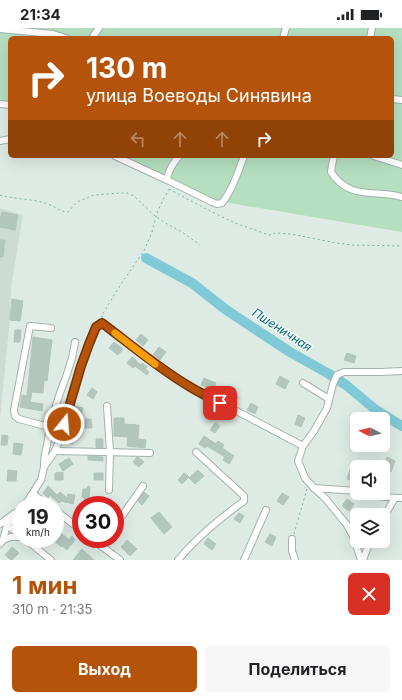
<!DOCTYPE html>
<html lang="ru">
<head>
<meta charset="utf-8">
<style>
	:root { --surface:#fff; --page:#f6f6f6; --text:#202124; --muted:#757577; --accent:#b45309 }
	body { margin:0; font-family:Inter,sans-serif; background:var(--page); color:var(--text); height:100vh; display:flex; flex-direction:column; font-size:15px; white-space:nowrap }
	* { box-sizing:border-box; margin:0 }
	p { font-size:13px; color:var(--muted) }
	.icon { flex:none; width:22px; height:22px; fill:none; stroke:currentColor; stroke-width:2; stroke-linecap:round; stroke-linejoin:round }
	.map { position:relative; height:532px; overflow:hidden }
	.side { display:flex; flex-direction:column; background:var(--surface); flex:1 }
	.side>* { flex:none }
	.top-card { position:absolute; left:8px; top:8px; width:386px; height:122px; border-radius:6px; box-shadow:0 4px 16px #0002; background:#b45309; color:#fff; overflow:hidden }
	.needle { width:26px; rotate:277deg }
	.buttons { position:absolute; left:350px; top:384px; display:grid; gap:8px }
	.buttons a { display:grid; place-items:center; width:40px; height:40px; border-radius:6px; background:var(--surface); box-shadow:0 4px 16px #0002; font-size:20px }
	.speed { position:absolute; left:12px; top:468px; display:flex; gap:8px; font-size:20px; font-weight:700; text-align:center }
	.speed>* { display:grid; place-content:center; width:52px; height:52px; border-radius:50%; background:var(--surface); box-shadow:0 4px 16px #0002; line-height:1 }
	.speed small { font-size:10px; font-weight:400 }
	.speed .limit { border:6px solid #d22; background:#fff; color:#111 }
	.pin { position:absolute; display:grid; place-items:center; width:34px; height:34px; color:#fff; margin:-17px; border-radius:8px; box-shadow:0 2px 6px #0006 }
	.me { position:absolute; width:44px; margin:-22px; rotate:17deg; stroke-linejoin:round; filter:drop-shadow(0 0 3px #0008) }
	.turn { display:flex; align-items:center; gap:14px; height:84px; padding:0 12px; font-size:18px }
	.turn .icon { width:52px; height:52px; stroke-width:2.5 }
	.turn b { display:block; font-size:28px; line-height:34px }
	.lanes { display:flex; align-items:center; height:38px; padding:0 12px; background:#0003; justify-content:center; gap:20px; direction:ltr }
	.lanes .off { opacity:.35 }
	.round { display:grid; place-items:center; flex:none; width:42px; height:42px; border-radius:6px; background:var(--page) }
	.overview { display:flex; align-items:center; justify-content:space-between; height:68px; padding:0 12px }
	h1 { font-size:24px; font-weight:700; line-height:30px; color:var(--accent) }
	.action { display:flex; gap:8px; margin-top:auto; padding:8px 12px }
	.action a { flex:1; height:46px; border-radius:6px; background:var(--accent); color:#fff; font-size:16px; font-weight:700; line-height:46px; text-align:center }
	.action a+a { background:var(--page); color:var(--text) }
	.status { display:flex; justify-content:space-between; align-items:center; height:28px; padding:0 20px; background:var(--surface); direction:ltr }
	.status svg { height:11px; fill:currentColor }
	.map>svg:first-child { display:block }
	.built { fill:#ccdbd4 }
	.green { fill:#b5dfc0 }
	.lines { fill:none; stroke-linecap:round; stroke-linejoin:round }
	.river { stroke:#80c9d6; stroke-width:10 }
	.building { fill:#b3c6be; stroke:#b0c5bd }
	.minor-casing { stroke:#a1b3ac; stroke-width:8 }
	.path { stroke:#7cb2a1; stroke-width:1; stroke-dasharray:2 3; stroke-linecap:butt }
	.minor { stroke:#fff; stroke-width:6 }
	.route-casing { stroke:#753606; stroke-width:10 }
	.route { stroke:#b45309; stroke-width:7 }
	.slow { stroke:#f59e0b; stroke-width:7 }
	.labels { text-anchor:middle; stroke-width:3; stroke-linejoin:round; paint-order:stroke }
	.water-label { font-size:12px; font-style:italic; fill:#136c7d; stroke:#eff8f3 }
</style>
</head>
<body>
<div class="status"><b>21:34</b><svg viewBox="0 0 49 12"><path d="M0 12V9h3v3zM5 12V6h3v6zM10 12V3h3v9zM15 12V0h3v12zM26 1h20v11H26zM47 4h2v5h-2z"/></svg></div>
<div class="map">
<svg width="402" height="532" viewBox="0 0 402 532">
	<rect width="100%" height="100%" fill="#deebe5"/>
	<path class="built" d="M0 180 23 187 11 260 10 290 0 391Z"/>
	<path class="green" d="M0 0H402V204L212 172 119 128H392V10H10V76L0 72Z"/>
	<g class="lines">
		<path class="river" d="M146 230 192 255 225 281 258 303 290 324 329 346 346 357 376 382 402 398"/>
	</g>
	<g class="building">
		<path d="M2 184 18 187 15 202 0 199V193Z"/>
		<path d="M0 212H5L3 229H0Z"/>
		<path d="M12 271 23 273 20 293 10 292Z"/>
		<path d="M15 302H21L20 314H14Z"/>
		<path d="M141 306 148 312 143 318 136 312Z"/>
		<path d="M33 309 52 312 47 353 44 352 43 365 32 364 30 374 43 376 42 383 20 379 22 367 27 368Z"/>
		<path d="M114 314 123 321 118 327 109 320Z"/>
		<path d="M159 319 166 324 160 332 153 327Z"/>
		<path d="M347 325 356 328 354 335 344 332Z"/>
		<path d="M132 329 141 337 142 335 147 339 145 341 149 344 147 347 135 338 133 340 127 335Z"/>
		<path d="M280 348 289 353 285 361 276 356Z"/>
		<path d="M204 350 216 355 213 362 201 357Z"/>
		<path d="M92 360 97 364 93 371 87 367Z"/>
		<path d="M231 365 238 369 235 376 227 372Z"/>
		<path d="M251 375 258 379 255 386 247 382Z"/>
		<path d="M74 378 83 380 81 387 73 385Z"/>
		<path d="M298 387 305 390 301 399 295 396Z"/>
		<path d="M114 390H124V396L139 397 138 411 146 412 145 420 127 418 128 409 114 408Z"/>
		<path d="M85 391H91L92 400H85Z"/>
		<path d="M215 395 220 398 215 405 210 402Z"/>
		<path d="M67 403 76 407 72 416 64 413Z"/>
		<path d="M2 407 8 408 7 417H1Z"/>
		<path d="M204 408 216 416 218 413 224 417 222 420 234 428 229 436 223 432 225 429 207 418 205 420 199 416Z"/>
		<path d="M96 411H103V420L96 419Z"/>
		<path d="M14 415 23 416 21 427 13 426Z"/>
		<path d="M88 428 103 429V433L88 432Z"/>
		<path d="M137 429H138L144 434 139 439 133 434Z"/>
		<path d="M387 429 395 433 391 444 383 441Z"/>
		<path d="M69 430 73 436 63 443 59 436Z"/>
		<path d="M8 442 17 443 16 453H7Z"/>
		<path d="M198 442 204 448 195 456 189 450Z"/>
		<path d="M350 442 357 444 354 453 347 451Z"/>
		<path d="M63 444V452H55V445Z"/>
		<rect x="94" y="445" width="9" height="7"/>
		<path d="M184 445 189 449 182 456 178 452Z"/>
		<path d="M48 458 57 467 60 464 67 470 68 466 75 467 73 476 61 473 59 475 50 467 48 470 43 465Z"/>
		<path d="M88 458 90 459 88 477H83L85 470 82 469 83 461H87Z"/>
		<path d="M144 464 149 468 142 477 138 473Z"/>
		<path d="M282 465 289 469 283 477 277 473Z"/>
		<path d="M347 471 354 476 349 483 342 478Z"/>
		<path d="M159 484 172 499 164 506 151 490Z"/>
		<path d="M239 485 244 488 240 495 234 491Z"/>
		<path d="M60 504 69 512 72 508 75 512 67 522 62 518 61 519 53 512Z"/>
		<path d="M270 506 276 509 272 518 265 514Z"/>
		<path d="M208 510 216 516 212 522 204 516Z"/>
		<path d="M127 512 137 521 130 528 121 519Z"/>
		<path d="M12 519 19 525 12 532H11L5 527Z"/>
		<path d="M82 521 94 532H73Z"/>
	</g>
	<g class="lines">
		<defs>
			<g id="minor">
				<path d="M0 1 53 6 66 10"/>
				<path d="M92 10 99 0"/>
				<path d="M283 10 286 0"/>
				<path d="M370 10 372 0"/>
				<path d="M392 71 402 72"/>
				<path d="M0 76 10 77"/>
				<path d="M0 113 10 111"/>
				<path d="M115 128 167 152 212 174 217 176 222 175C233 161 238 144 244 128"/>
				<path d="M334 128 332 137 331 144C350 173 375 161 402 169"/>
				<path d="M374 128 402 137"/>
				<path d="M167 152C168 142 173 135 179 128"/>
				<path d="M303 355 329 371"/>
				<path d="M107 378 110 424 109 462"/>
				<path d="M49 399 60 365 66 349 72 330 75 314"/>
				<path d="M55 423 150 425"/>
				<path d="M44 439C43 424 50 414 49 399L19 391 15 388 14 382 30 298 51 300"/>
				<path d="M314 460 357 463"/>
				<path d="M367 465C379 469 389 470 402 470"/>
				<path d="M33 466 48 477"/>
				<path d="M25 477 41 452 44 439 55 423 60 411 81 338 89 316 96 299 102 295 147 330 189 358 303 418"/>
				<path d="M55 482 81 502"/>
				<path d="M383 490 395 470"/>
				<path d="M0 496 15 485"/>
				<path d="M7 497 21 508"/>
				<path d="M115 498 143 458"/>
				<path d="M25 511 51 532"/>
				<path d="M92 511 120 532"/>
				<path d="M292 511V523L295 532"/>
				<path d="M3 512 11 509H21"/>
				<path d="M0 516 3 512 7 497 21 482"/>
				<path d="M102 519 107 511"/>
				<path d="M178 532C197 509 219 491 244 473V468L196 424"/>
				<path d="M244 532 266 482"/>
				<path d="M361 532 353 508 347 497 325 470 314 460 305 450 298 433 303 418 314 403 327 380 333 356 337 347 344 344H381L402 343"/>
				<path d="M363 532 367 521 371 513"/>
			</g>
		</defs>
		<use href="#minor" class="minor-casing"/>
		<g class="path">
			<path d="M169 161 204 180 235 195 269 207 275 205 291 206 336 215 352 217 402 218"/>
			<path d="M0 167C16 172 34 170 50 177 56 179 61 184 68 184L77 174 94 167 120 165H127L134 168 156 189 169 197 182 204 200 217"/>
			<path d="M102 290V287L121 256 144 223 152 204 157 185 162 174 169 161"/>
			<path d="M294 506 307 461"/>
		</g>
		<use href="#minor" class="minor"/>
	</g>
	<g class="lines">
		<defs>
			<path id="route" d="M64 396 81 338 89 316 96 299 102 295C130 316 157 339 187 357 198 364 209 369 220 375"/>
		</defs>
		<use href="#route" class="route-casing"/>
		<use href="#route" class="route"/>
		<path class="slow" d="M115 305 155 336"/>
	</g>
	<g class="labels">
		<g class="water-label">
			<text transform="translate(282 302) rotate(33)" y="4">Пшеничная</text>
		</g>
	</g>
</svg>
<div class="buttons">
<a><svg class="needle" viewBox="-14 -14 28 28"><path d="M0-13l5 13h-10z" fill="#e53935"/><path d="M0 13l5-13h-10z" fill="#757577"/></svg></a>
<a><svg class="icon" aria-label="sound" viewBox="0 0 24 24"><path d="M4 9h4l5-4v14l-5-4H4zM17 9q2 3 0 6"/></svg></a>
<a><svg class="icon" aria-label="layers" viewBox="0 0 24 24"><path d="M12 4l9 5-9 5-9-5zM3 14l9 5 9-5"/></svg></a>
</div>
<div class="speed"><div>19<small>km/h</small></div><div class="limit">30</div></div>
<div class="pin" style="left:220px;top:375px;background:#d93025"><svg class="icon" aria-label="arrive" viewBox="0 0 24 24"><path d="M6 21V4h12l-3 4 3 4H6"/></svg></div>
<svg class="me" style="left:64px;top:396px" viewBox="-20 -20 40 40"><circle r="17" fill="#b45309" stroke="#fff" stroke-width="3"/><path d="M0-11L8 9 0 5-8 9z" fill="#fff"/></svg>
<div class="top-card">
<div class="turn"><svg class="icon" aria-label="right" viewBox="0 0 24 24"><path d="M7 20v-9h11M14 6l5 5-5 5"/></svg><div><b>130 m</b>улица Воеводы Синявина</div></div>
<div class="lanes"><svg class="icon off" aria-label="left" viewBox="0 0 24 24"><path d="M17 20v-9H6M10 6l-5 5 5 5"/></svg><svg class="icon off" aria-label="ahead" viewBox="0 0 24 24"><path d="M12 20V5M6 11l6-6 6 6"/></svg><svg class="icon off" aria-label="ahead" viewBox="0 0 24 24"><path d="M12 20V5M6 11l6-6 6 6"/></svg><svg class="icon" aria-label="right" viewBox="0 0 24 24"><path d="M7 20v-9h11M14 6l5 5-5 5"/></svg></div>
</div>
</div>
<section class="side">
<div class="overview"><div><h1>1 мин</h1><p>310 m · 21:35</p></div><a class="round" style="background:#d93025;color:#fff"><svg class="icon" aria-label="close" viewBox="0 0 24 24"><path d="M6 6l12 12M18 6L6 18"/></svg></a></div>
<div class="action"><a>Выход</a><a>Поделиться</a></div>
</section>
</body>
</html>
